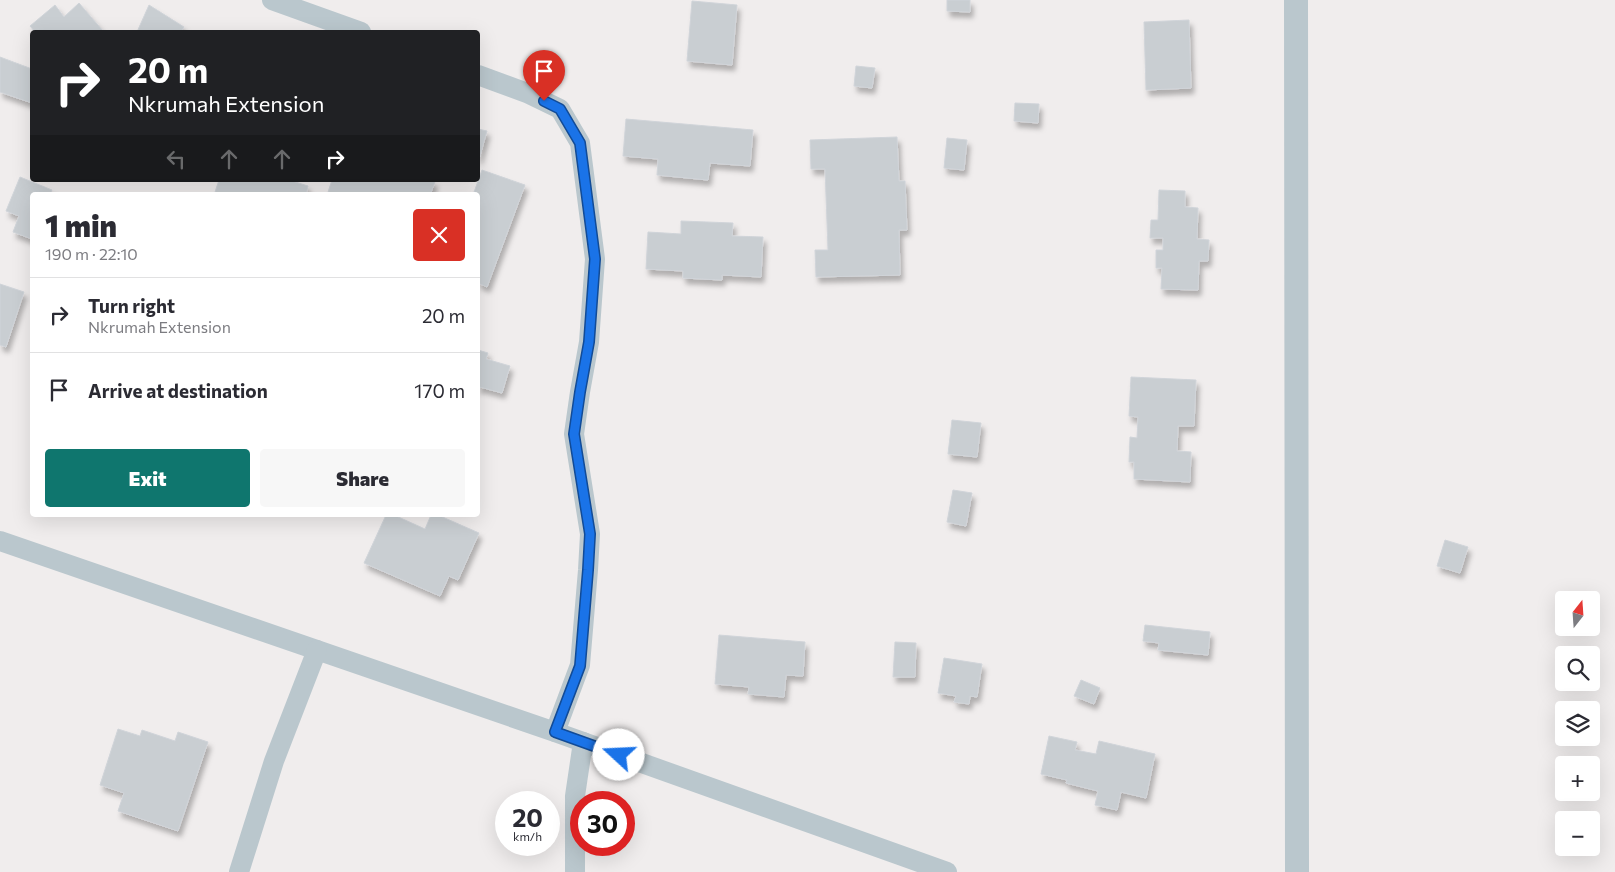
<!DOCTYPE html>
<html lang="en">
<head>
<meta charset="utf-8">
<style>
	:root { --surface:#fff; --page:#f7f7f7; --text:#2b2b33; --muted:#7c7c81; --line:#e1e1e2; --accent:#0f766e }
	body { margin:0; font-family:Commissioner,sans-serif; background:var(--page); color:var(--text); height:100vh; display:flex; flex-direction:column; font-size:19px; white-space:nowrap }
	* { box-sizing:border-box; margin:0 }
	p { font-size:16px; color:var(--muted) }
	.icon { flex:none; width:28px; height:28px; fill:none; stroke:currentColor; stroke-width:2; stroke-linecap:round; stroke-linejoin:round }
	.map { position:relative; flex:1; overflow:hidden }
	.panel { position:absolute; left:30px; top:192px; width:450px; height:325px; display:flex; flex-direction:column; background:var(--surface); border-radius:5px; box-shadow:0 5px 20px #0002 }
	.panel>* { flex:none }
	.top-card { position:absolute; left:30px; top:30px; width:450px; height:152px; border-radius:5px; box-shadow:0 5px 20px #0002; background:#202124; color:#fff; overflow:hidden }
	.needle { width:32px; rotate:17deg }
	.controls { position:absolute; left:1555px; top:591px; display:grid; gap:10px }
	.controls a { display:grid; place-items:center; width:45px; height:45px; border-radius:5px; background:var(--surface); box-shadow:0 5px 20px #0002; font-size:25px }
	.speed { position:absolute; left:495px; top:791px; display:flex; gap:10px; font-size:25px; font-weight:700; text-align:center }
	.speed>* { display:grid; place-content:center; width:65px; height:65px; border-radius:50%; background:var(--surface); box-shadow:0 5px 20px #0002; line-height:1 }
	.speed small { font-size:12px; font-weight:400 }
	.speed .limit { border:8px solid #d22; background:#fff; color:#111 }
	.pin { position:absolute; display:grid; place-items:center; width:42px; height:42px; color:#fff; margin:-51px -21px; border-radius:50% 50% 50% 0; rotate:-45deg; box-shadow:0 0 5px #0007 }
	.pin .icon { rotate:45deg }
	.me { position:absolute; width:55px; margin:-28px; rotate:290deg; stroke-linejoin:round; filter:drop-shadow(0 0 4px #0008) }
	.turn { display:flex; align-items:center; gap:18px; height:105px; padding:0 15px; font-size:22px }
	.turn .icon { width:65px; height:65px; stroke-width:2.5 }
	.turn b { display:block; font-size:35px; line-height:42px }
	.lanes { display:flex; align-items:center; height:48px; padding:0 15px; background:#0003; justify-content:center; gap:25px; direction:ltr }
	.lanes .off { opacity:.35 }
	.round { display:grid; place-items:center; flex:none; width:52px; height:52px; border-radius:5px; background:var(--page) }
	.head { display:flex; align-items:center; justify-content:space-between; height:85px; padding:0 15px }
	h1 { font-size:30px; font-weight:800; line-height:38px }
	.button { display:flex; gap:10px; margin-top:auto; padding:10px 15px }
	.button a { flex:1; height:58px; border-radius:5px; background:var(--accent); color:#fff; font-size:20px; font-weight:800; line-height:58px; text-align:center }
	.button a+a { background:var(--page); color:var(--text) }
	ul { padding:0; list-style:none }
	li { display:flex; align-items:center; gap:15px; height:75px; padding:0 15px; border-top:1px solid var(--line) }
	li div { flex:1 }
	li b { display:block; font-size:19px }
	li em { font-style:normal }
	.map>svg:first-child { display:block }
	.building { fill:#c9ced2; stroke:#d0d4d9; filter:url(#shadow) }
	.lines { fill:none; stroke-linecap:round; stroke-linejoin:round }
	.minor { stroke:#bac7cd; stroke-width:20 }
	.tertiary { stroke:#bac7cd; stroke-width:24 }
	.route-casing { stroke:#114b97; stroke-width:12 }
	.route { stroke:#1a73e8; stroke-width:9 }
</style>
</head>
<body>
<div class="map">
<svg width="1615" height="872" viewBox="0 0 1615 872">
	<defs>
		<filter id="shadow"><feDropShadow dx="3" dy="5.5" stdDeviation="2.5" flood-color="#0004"/></filter>
	</defs>
	<rect width="100%" height="100%" fill="#f0eded"/>
	<g class="building">
		<path d="M947 0H970V12L947 11Z"/>
		<path d="M692 1 737 5 732 65 687 61Z"/>
		<path d="M79 3 104 32H35L30 26 55 5 64 17Z"/>
		<path d="M149 5 184 27 181 32H137Z"/>
		<path d="M1189 20 1191 88 1146 90 1144 22Z"/>
		<path d="M0 57 32 69V103L0 92Z"/>
		<path d="M856 66 875 68 872 88 854 86Z"/>
		<path d="M1015 103 1039 104 1038 123 1014 121Z"/>
		<path d="M626 119 753 130 750 166 710 163 708 180 657 175 658 159 623 156Z"/>
		<path d="M478 129 487 131 479 159 478 158Z"/>
		<path d="M897 137 899 181H905L907 230H899L900 275 816 277 815 250H828L825 169H811L810 140Z"/>
		<path d="M947 138 967 140 964 170 944 168Z"/>
		<path d="M482 170 525 185 487 287 478 283V195H473Z"/>
		<path d="M20 177 52 190 50 195H32V239L13 232 19 216 6 211Z"/>
		<path d="M219 180H289L308 186 306 195H214Z"/>
		<path d="M332 180H430L435 182 430 195H327Z"/>
		<path d="M1159 190 1185 191V207L1198 208 1197 239 1209 240 1208 261H1199L1198 290 1161 289 1162 268H1156V250H1163V238H1150L1151 220H1158Z"/>
		<path d="M681 221 733 223 732 236 763 237 761 277 722 275V280L683 278V271L646 269 648 232 681 234Z"/>
		<path d="M0 284 24 292 6 347 0 345Z"/>
		<path d="M478 350 488 353 486 359 510 366 502 393 480 387 479 389H478Z"/>
		<path d="M1131 377 1196 380 1194 426H1178L1177 451 1191 452 1190 482 1134 479V462H1129L1130 437 1137 438 1138 417 1129 416Z"/>
		<path d="M952 420 981 423 977 457 948 454Z"/>
		<path d="M953 490 972 493 966 526 947 522Z"/>
		<path d="M386 515H394L425 529 431 515H438L479 533 458 580 449 576 440 596 364 563Z"/>
		<path d="M1445 540 1468 547 1460 573 1437 566Z"/>
		<path d="M1145 625 1210 632 1208 655 1158 650 1159 643 1143 641Z"/>
		<path d="M719 635 805 642 803 676 786 675 784 697 748 694 749 687 715 684Z"/>
		<path d="M895 642 916 643 915 677H893Z"/>
		<path d="M944 658 982 664 977 697 970 696 969 704 954 702 956 696 938 693Z"/>
		<path d="M1081 680 1100 688 1094 704 1074 696Z"/>
		<path d="M118 729 140 736 142 730 175 741 178 732 208 742 178 831 118 811 124 793 100 785Z"/>
		<path d="M1049 736 1077 742 1075 750 1096 754 1099 741 1155 754 1146 798 1121 792 1117 810 1095 805 1098 791 1066 783 1067 780 1041 774Z"/>
	</g>
	<g class="lines">
		<g class="minor">
			<path d="M272 0 361 32"/>
			<path d="M478 75 527 93 560 109 580 143 595 259 589 342 580 392 574 434 590 534 588 570 580 665 555 732"/>
			<path d="M0 541 555 732 947 872"/>
			<path d="M239 872 274 761 317 650"/>
			<path d="M575 872V796L583 742"/>
		</g>
		<path class="tertiary" d="M1296 0 1297 872"/>
	</g>
	<g class="lines">
		<defs>
			<path id="route" d="M544 101 560 109 580 143 595 259 589 342 580 392 574 434 590 534 588 570 580 666 555 732 619 755"/>
		</defs>
		<use href="#route" class="route-casing"/>
		<use href="#route" class="route"/>
	</g>
</svg>
<div class="controls">
<a><svg class="needle" viewBox="-14 -14 28 28"><path d="M0-13l5 13h-10z" fill="#e53935"/><path d="M0 13l5-13h-10z" fill="#7c7c81"/></svg></a>
<a><svg class="icon" aria-label="search" viewBox="0 0 24 24"><circle cx="10" cy="10" r="6"/><path d="M15 15l6 6"/></svg></a>
<a><svg class="icon" aria-label="layers" viewBox="0 0 24 24"><path d="M12 4l9 5-9 5-9-5zM3 14l9 5 9-5"/></svg></a>
<a>+</a>
<a>−</a>
</div>
<div class="speed"><div>20<small>km/h</small></div><div class="limit">30</div></div>
<div class="pin" style="left:544px;top:101px;background:#d93025"><svg class="icon" aria-label="arrive" viewBox="0 0 24 24"><path d="M6 21V4h12l-3 4 3 4H6"/></svg></div>
<svg class="me" style="left:619px;top:755px" viewBox="-20 -20 40 40"><circle r="19" fill="#fff"/><path d="M0-13L10 11 0 6-10 11z" fill="#1a73e8"/></svg>
<div class="top-card">
<div class="turn"><svg class="icon" aria-label="right" viewBox="0 0 24 24"><path d="M7 20v-9h11M14 6l5 5-5 5"/></svg><div><b>20 m</b>Nkrumah Extension</div></div>
<div class="lanes"><svg class="icon off" aria-label="left" viewBox="0 0 24 24"><path d="M17 20v-9H6M10 6l-5 5 5 5"/></svg><svg class="icon off" aria-label="ahead" viewBox="0 0 24 24"><path d="M12 20V5M6 11l6-6 6 6"/></svg><svg class="icon off" aria-label="ahead" viewBox="0 0 24 24"><path d="M12 20V5M6 11l6-6 6 6"/></svg><svg class="icon" aria-label="right" viewBox="0 0 24 24"><path d="M7 20v-9h11M14 6l5 5-5 5"/></svg></div>
</div>
<section class="panel">
<div class="head"><div><h1>1 min</h1><p>190 m · 22:10</p></div><a class="round" style="background:#d93025;color:#fff"><svg class="icon" aria-label="close" viewBox="0 0 24 24"><path d="M6 6l12 12M18 6L6 18"/></svg></a></div>
<ul>
<li><svg class="icon" aria-label="right" viewBox="0 0 24 24"><path d="M7 20v-9h11M14 6l5 5-5 5"/></svg><div><b>Turn right</b><p>Nkrumah Extension</p></div><em>20 m</em></li>
<li><svg class="icon" aria-label="arrive" viewBox="0 0 24 24"><path d="M6 21V4h12l-3 4 3 4H6"/></svg><div><b>Arrive at destination</b></div><em>170 m</em></li>
</ul>
<div class="button"><a>Exit</a><a>Share</a></div>
</section>
</div>
</body>
</html>
